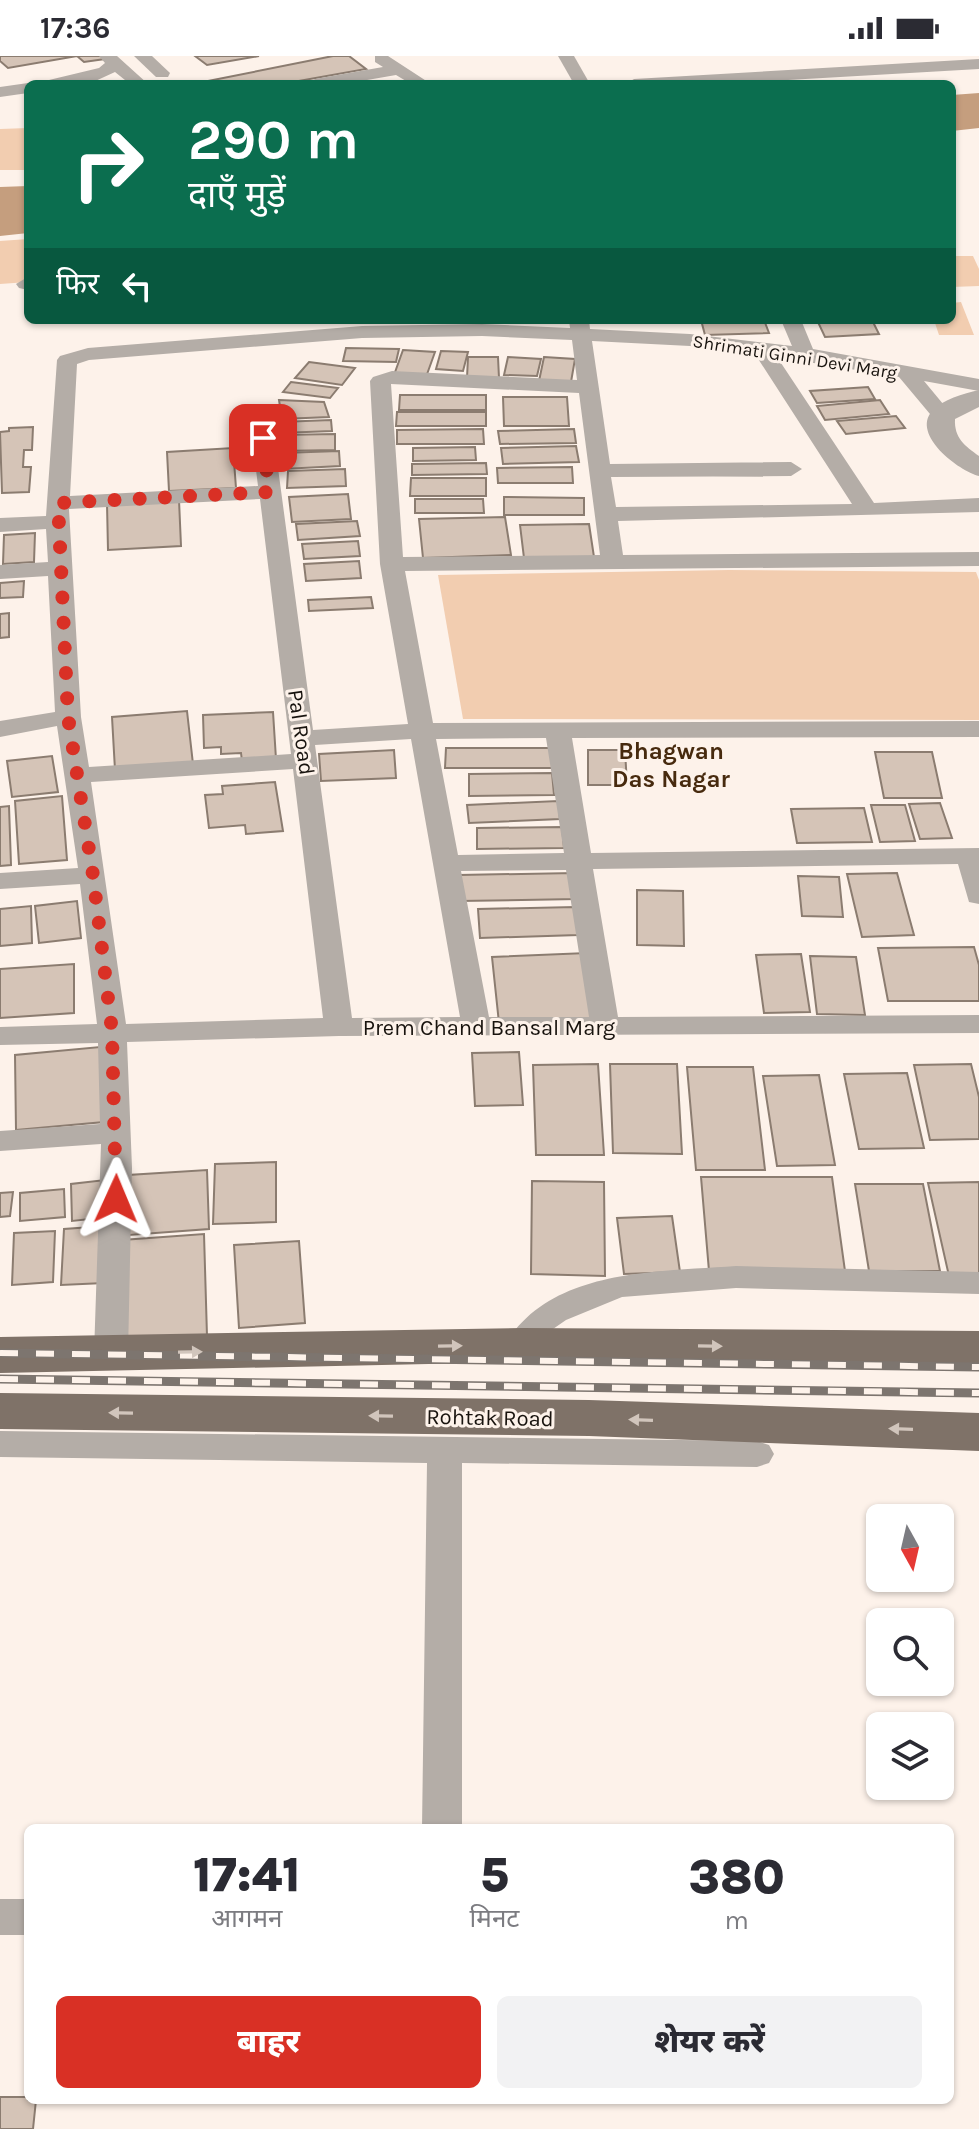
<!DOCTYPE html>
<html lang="hi">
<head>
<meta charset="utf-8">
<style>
	:root { --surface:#fff; --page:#f2f2f3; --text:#2b2b33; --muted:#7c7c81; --accent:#d93025 }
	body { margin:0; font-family:Karla,"Noto Sans Devanagari",sans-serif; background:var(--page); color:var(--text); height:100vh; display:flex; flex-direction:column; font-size:30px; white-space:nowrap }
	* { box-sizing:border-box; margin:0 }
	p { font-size:26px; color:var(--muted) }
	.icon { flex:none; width:44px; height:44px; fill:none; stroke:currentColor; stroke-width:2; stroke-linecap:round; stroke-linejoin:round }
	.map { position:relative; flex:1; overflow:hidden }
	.drawer { position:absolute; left:24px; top:1768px; width:930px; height:280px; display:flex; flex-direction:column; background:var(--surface); border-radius:12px; box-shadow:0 2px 6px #0004 }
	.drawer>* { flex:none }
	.top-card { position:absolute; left:24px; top:24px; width:932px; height:244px; border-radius:12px; box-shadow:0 2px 6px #0004; background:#0b6e4f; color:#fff; overflow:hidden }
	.needle { width:52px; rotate:172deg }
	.fabs { position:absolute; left:866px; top:1448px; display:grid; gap:16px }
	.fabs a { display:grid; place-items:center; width:88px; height:88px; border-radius:12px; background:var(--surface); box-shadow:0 2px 6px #0004; font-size:40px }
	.pin { position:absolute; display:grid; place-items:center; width:68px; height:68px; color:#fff; margin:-34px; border-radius:16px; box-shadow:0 4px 12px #0006 }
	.me { position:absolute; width:88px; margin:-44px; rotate:1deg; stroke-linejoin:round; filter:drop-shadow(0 0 6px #0008) }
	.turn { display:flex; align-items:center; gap:28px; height:168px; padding:0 32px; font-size:36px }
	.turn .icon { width:104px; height:104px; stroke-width:2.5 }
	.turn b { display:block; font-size:56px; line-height:68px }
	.then { display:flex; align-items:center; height:76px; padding:0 32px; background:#0003; gap:16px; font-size:30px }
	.eta { display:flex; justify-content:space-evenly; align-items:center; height:136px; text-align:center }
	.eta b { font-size:48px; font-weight:800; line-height:56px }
	.primary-button { display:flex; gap:16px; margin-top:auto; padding:16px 32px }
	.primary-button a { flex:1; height:92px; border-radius:12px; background:var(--accent); color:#fff; font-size:32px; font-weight:800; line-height:92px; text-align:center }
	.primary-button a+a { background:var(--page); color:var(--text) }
	.status { display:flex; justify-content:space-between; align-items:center; height:56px; padding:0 40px; background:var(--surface); direction:ltr }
	.status svg { height:22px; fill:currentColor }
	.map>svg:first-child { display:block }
	.green { fill:#f2cdb0 }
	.water { fill:#c59e7e }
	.building { fill:#d5c4b7; stroke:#8b7c70; stroke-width:2 }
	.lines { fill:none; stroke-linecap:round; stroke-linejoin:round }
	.minor { fill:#b4ada7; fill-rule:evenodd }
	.tertiary { fill:#b4ada7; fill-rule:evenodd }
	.primary { fill:#7f7268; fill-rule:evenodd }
	.rail-casing { stroke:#7d756f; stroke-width:9 }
	.rail { stroke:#fdf2ea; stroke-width:6; stroke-dasharray:18; stroke-linecap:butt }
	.oneway { fill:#d1c5bc }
	.route { stroke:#d93025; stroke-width:14; stroke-dasharray:0 25.2 }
	.labels { text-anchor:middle; stroke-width:6; stroke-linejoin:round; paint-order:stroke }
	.far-street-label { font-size:18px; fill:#18130e; stroke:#fdf2ea }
	.street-label { font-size:22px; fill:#18130e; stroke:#fdf2ea }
	.neighbourhood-label { font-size:24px; font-weight:bold; fill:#472a0e; stroke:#fdf2ea }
</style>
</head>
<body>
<div class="status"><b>17:36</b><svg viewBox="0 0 49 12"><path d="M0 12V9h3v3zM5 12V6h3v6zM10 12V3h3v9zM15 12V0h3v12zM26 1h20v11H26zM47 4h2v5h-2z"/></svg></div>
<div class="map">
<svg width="979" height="2073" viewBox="0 0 979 2073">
	<rect width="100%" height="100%" fill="#fdf2ea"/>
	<g class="green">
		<path d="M28 72V114H0V73Z"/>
		<path d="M28 183V226L0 228V185Z"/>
		<path d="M952 200H973L979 213V230L952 231Z"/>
		<path d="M961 246 974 279H939L934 264H952V247Z"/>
		<path d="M729 514 976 516 979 524V664L463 663 438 519Z"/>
	</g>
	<g class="water">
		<path d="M979 37V72L952 75V39Z"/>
		<path d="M28 130V177L0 180V131Z"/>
	</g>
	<g class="building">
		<path d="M0 0H102L105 3 84 6 77 0 8 12 0 5Z"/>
		<path d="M195 0H259L207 9Z"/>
		<path d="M333 0H349L366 13 282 28 203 26Z"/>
		<path d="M701 264H764L769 277 705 279Z"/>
		<path d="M817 264H872L879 278 825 281Z"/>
		<path d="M346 292 399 293 396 306 343 305Z"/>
		<path d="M403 294 435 296 426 321 394 319Z"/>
		<path d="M441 295 468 296 463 315 436 313Z"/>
		<path d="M468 301H498L499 322H467Z"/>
		<path d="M508 301 541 303 537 320 504 319Z"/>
		<path d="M544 301 575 303 571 326 539 325Z"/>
		<path d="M309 306 355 312 342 329 295 322Z"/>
		<path d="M291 326 338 332 330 342 283 336Z"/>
		<path d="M868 331 875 343 817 347 810 335Z"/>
		<path d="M400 339H486V354H399Z"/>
		<path d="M503 341H567L569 370H504Z"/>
		<path d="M279 344 324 346 329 361 282 363Z"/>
		<path d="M880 344 889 358 825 364 817 350Z"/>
		<path d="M397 356H486V370H396Z"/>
		<path d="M896 360 905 372 846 378 837 365Z"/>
		<path d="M331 364 332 375 281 377 280 366Z"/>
		<path d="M33 371 32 394H24L23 411H31L29 436 2 437 0 376 9 375V372Z"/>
		<path d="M483 373 484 388H397V374Z"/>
		<path d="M574 373 576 387 500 388 498 375Z"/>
		<path d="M335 378V394L279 395V379Z"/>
		<path d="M576 390 579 406 503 408 501 392Z"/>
		<path d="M475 391 476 404 413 405V392Z"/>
		<path d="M233 392 236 432 169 435 167 396Z"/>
		<path d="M339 395 340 410 283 413 282 397Z"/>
		<path d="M486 407 487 418 412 419V408Z"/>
		<path d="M572 411 573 427H498L497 412Z"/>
		<path d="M345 413 346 430 287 432 288 415Z"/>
		<path d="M411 422H486V440H410Z"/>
		<path d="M348 438 351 463 292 466 289 441Z"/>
		<path d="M504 441 584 442V459H504Z"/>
		<path d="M415 443H483L484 457H415Z"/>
		<path d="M179 444 181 490 108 494 107 448Z"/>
		<path d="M505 461 511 499 423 502 419 463Z"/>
		<path d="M357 465 360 480 298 484 296 468Z"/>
		<path d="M589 468 594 501 524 502 520 469Z"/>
		<path d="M35 477 34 506 3 508 4 479Z"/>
		<path d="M358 485 360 500 304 503 302 488Z"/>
		<path d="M359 505 361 522 306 525 304 508Z"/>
		<path d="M24 525 23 541 0 542V527Z"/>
		<path d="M371 541 373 552 309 555 308 544Z"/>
		<path d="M9 557V581L0 582V558Z"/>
		<path d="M187 655 193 708 115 714 112 661Z"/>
		<path d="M273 656 276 703 242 705 241 697 221 698V691L204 692 203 659Z"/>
		<path d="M446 692H553V712H445Z"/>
		<path d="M394 694 396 722 321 725 319 698Z"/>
		<path d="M588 694H625L627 729H588Z"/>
		<path d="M875 696H932L942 742H884Z"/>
		<path d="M52 700 58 736 12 741 7 705Z"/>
		<path d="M552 717 554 739 469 740V718Z"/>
		<path d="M275 726 283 775 246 778 245 769 209 772 205 739 223 738 222 730Z"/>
		<path d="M62 740 67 804 19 808 15 745Z"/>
		<path d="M558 745 560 763 469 767 467 749Z"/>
		<path d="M940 747 952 782 920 783 909 748Z"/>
		<path d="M871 749H905L915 785 880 786Z"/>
		<path d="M9 750 11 809 0 810V751Z"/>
		<path d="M864 752 872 786 797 787 791 753Z"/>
		<path d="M562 771 564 792 477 793V772Z"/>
		<path d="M575 817 577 843 459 845V819Z"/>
		<path d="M897 817 914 879 862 881 847 818Z"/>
		<path d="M798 820 839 821 843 861 802 860Z"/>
		<path d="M637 834 683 835 684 890 637 889Z"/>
		<path d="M77 845 81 882 39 887 35 850Z"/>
		<path d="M31 850 32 887 0 890V853Z"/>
		<path d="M575 851 578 879 480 882 478 853Z"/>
		<path d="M974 891 979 909V945H888L878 892Z"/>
		<path d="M587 897 597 963 499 967 492 901Z"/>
		<path d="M801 898 810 956 764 957 756 899Z"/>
		<path d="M810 900 856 901 865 959 817 958Z"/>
		<path d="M74 908V957L0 962V913Z"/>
		<path d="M100 991 104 1066 16 1074 15 999Z"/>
		<path d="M519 996 523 1049 475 1050 472 997Z"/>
		<path d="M598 1008 604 1099H536L533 1009Z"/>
		<path d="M610 1008H677L682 1098 613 1097Z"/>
		<path d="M971 1008 979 1041V1083L930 1084 914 1009Z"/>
		<path d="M687 1011H753L765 1114H696Z"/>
		<path d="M907 1017 924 1092 859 1093 844 1018Z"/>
		<path d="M819 1019 835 1109 777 1110 763 1020Z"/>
		<path d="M276 1106V1166L213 1168 215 1108Z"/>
		<path d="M207 1114 209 1173 129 1179 128 1119Z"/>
		<path d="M701 1121H832L845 1215H709Z"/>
		<path d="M105 1124 108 1161 72 1165 71 1128Z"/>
		<path d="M532 1125 604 1126 605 1220 531 1218Z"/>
		<path d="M979 1126V1220H949L928 1127Z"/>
		<path d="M855 1128H923L940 1215H869Z"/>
		<path d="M64 1133 65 1161 20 1165V1137Z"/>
		<path d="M13 1136 10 1160 0 1161V1137Z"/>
		<path d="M672 1160 680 1216 624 1218 617 1162Z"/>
		<path d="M105 1170 104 1227 61 1229 64 1173Z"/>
		<path d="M55 1175 53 1226 12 1229 14 1177Z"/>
		<path d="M204 1178 207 1280 122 1286V1184Z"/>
		<path d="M299 1185 305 1267 239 1272 234 1189Z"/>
		<path d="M0 2041H28V2044H36L33 2073H0Z"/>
	</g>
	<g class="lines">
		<g class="minor">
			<path d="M99 0H117L148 28H130L115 16 91 27 47 28 49 24 99 12 105 7Z"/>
			<path d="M134 0H152L170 17 168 21H156Z"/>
			<path d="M375 0H388L431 28H411L396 19 344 28H307L315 23 383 11 375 6Z"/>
			<path d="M558 0H574L590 28H574Z"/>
			<path d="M979 3V13L720 28H626L634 23Z"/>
			<path d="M28 27 32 28H28V37L0 41V31Z"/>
			<path d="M26 222 28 234 19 232 16 228Z"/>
			<path d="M569 264H589L590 273 690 278 792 290 781 264H801L813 293 979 323V335L924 325 953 360 942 366 935 364 899 321 777 301 874 447 979 442V456L618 465 623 499 979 496V510L405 515 433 667 979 665V681L572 682 591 797 979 792V848L969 846 958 808 593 813 618 961 979 959V977L339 980 127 986 132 1112 128 1298 123 1306 111 1310 99 1306 94 1298 101 1088 0 1095V1075L100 1068 98 987 0 989V971L97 968 80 828 0 833V817L78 812 57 670 0 681V665L55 656 48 520 0 523V509L48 506 46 473 0 476V462L46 460 57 304 60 300 88 292 362 270 482 268 570 272ZM482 280 572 284 577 324 392 315 373 321 370 325 380 508 408 668 313 674 274 382 271 377 263 376 252 382 258 430 70 440 77 308 89 304 362 282ZM592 285 690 290 755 298 852 448 616 451 611 421 791 420 802 413 791 406 610 408ZM391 328 579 337 600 499 403 501ZM260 443 291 698 89 711 81 661 69 453ZM546 682 564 797 458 799 436 683ZM411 683 460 961 352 962 315 689ZM293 713 323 962 126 968 91 726ZM566 814 589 961H489L461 815Z"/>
			<path d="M736 1210 979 1216V1238L736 1232 622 1241 566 1264 553 1273 534 1297 522 1301 510 1297 505 1289C550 1212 658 1216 736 1210Z"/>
			<path d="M0 1375 757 1385 769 1389 774 1398 769 1407 757 1411 462 1407V1772H422L427 1407 0 1401Z"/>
			<rect x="0" y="1843" width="28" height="36"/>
		</g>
		<path class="tertiary" d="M979 334V351L955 363C954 382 965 390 979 400V420C959 415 911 379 932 355 943 343 963 338 979 334Z"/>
		<g class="primary">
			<path d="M522 1272 979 1275V1311L522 1306 0 1317V1281Z"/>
			<path d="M0 1337 589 1344 979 1357V1395L589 1380 0 1373Z"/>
		</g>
		<defs>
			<g id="rail">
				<path d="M0 1297 979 1311"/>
				<path d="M0 1323 979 1337"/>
			</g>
		</defs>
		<use href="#rail" class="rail-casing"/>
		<use href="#rail" class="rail"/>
	</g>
	<defs><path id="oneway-solid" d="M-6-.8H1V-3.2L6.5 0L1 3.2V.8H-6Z" transform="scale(2)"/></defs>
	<g class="oneway">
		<use href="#oneway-solid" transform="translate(450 1290) rotate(-1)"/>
		<use href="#oneway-solid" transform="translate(710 1290) rotate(1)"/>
		<use href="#oneway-solid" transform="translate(190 1296) rotate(-1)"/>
		<use href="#oneway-solid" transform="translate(121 1357) rotate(-179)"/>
		<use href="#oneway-solid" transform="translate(381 1360) rotate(-179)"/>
		<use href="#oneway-solid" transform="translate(641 1364) rotate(-178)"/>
		<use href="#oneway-solid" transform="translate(901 1373) rotate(-178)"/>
	</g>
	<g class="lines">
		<path class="route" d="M116 1143 112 975 93 819 68 661 58 447 269 436 263 382"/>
	</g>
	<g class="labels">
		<g class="far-street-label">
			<text transform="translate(795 301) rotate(9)" y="6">Shrimati Ginni Devi Marg</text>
		</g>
		<g class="street-label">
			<text transform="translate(302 676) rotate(82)" y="8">Pal Road</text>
			<text x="489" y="979">Prem Chand Bansal Marg</text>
			<text transform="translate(490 1361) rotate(1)" y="8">Rohtak Road</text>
		</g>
		<g class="neighbourhood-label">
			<text x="671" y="703">Bhagwan<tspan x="671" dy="28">Das Nagar</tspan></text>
		</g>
	</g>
</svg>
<div class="fabs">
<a><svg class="needle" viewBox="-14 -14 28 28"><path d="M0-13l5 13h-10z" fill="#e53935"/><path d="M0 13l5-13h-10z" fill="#7c7c81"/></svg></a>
<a><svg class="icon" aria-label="search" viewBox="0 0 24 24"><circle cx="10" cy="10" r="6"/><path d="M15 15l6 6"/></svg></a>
<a><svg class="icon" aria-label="layers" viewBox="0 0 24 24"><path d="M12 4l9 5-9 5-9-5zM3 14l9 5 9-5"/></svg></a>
</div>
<div class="pin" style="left:263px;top:382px;background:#d93025"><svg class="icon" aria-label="arrive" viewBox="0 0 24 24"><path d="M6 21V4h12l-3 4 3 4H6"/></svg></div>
<svg class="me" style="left:116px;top:1143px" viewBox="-20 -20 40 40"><path d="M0-17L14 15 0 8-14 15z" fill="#d93025" stroke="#fff" stroke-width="4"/></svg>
<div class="top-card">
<div class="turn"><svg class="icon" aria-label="right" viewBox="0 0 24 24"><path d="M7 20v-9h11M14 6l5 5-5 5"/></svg><div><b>290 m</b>दाएँ मुड़ें</div></div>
<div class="then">फिर<svg class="icon" aria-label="left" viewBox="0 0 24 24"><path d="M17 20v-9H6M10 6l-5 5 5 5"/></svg></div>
</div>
<section class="drawer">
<div class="eta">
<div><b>17:41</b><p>आगमन</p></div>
<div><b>5</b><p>मिनट</p></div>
<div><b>380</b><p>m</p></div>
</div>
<div class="primary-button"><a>बाहर</a><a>शेयर करें</a></div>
</section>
</div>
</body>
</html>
